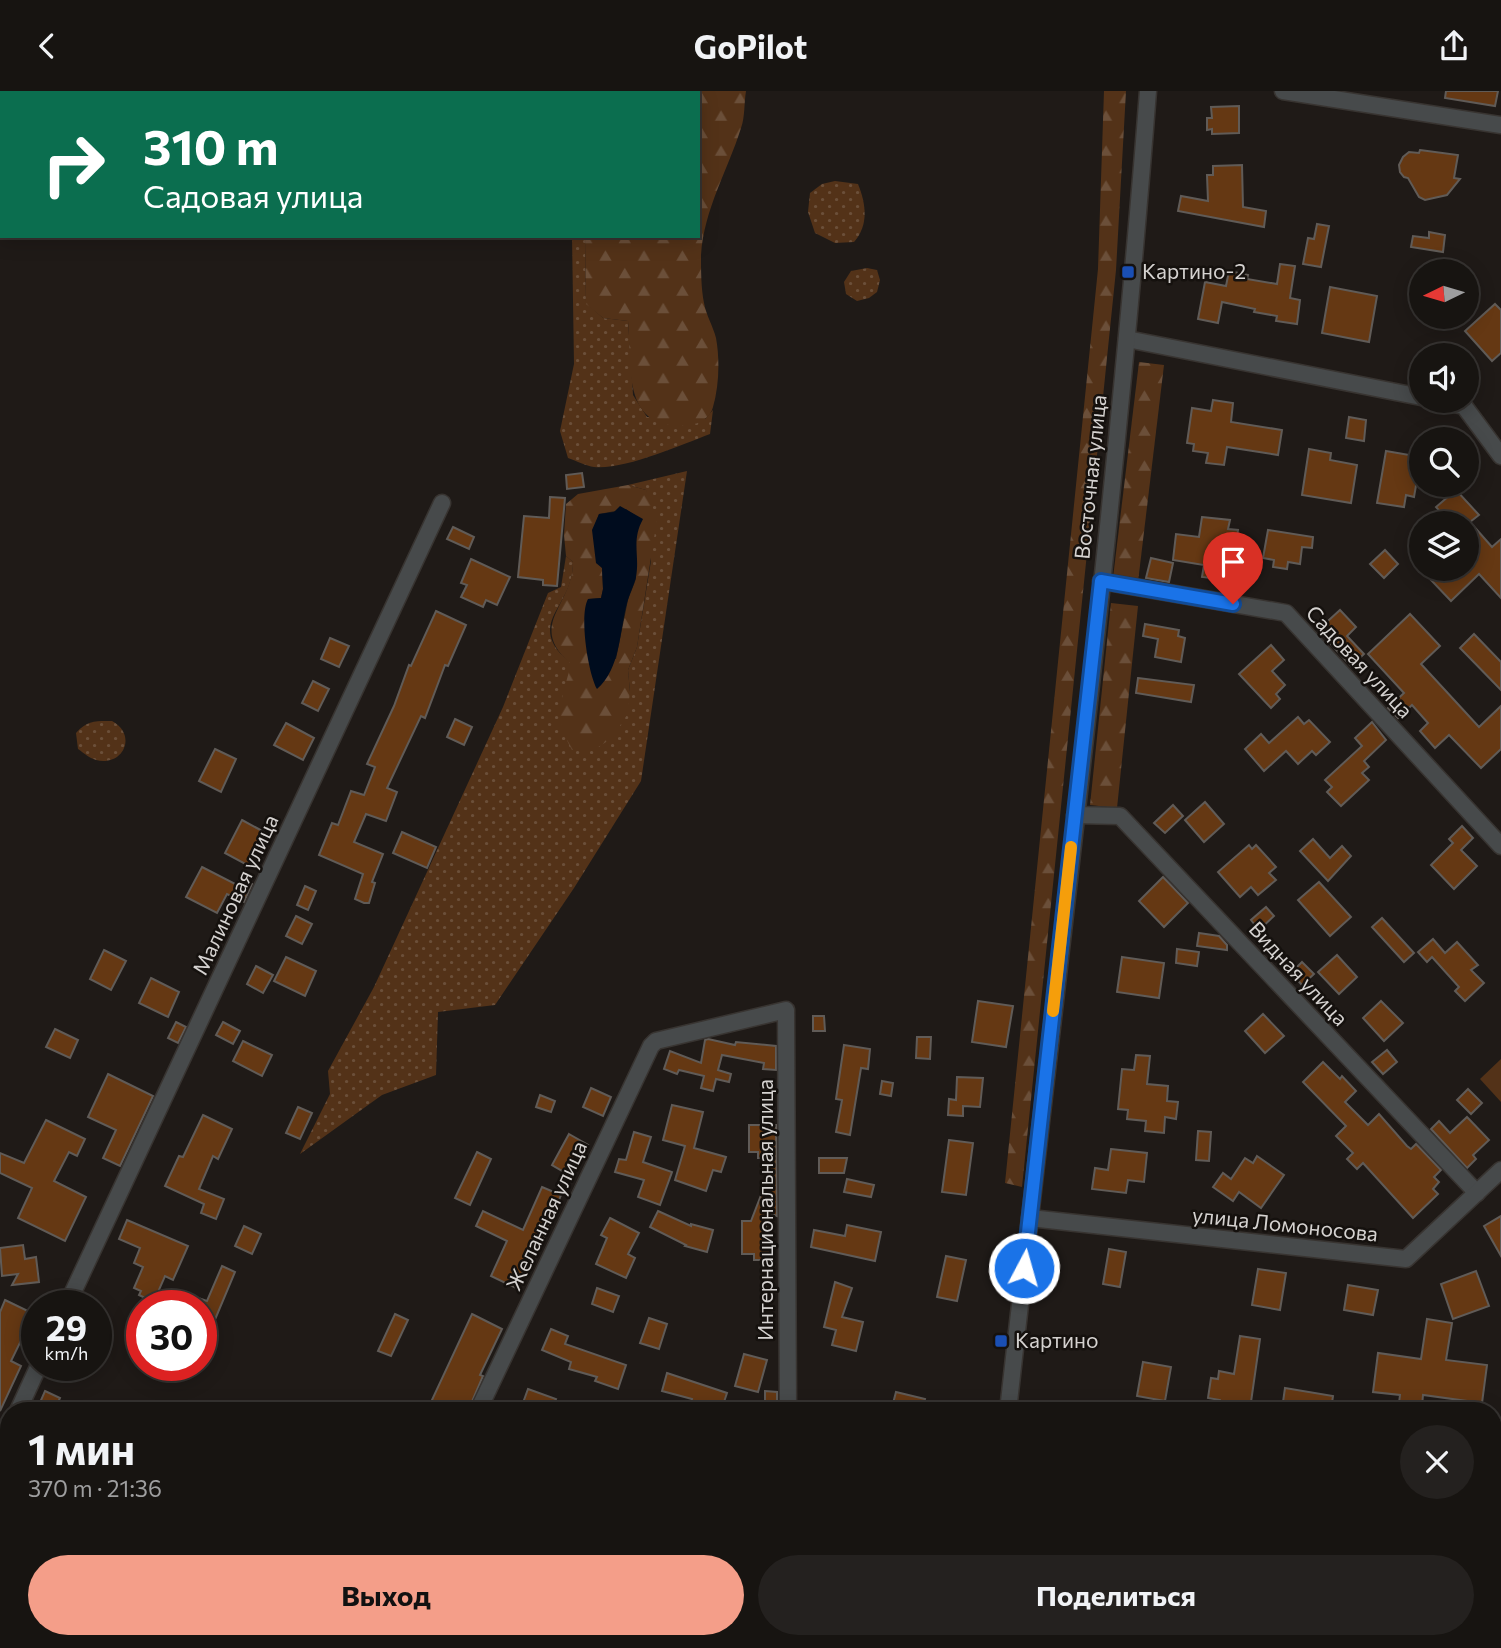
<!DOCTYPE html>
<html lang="ru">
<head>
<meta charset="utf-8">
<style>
	:root { --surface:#171411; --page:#24211f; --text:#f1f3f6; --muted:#9e9e9f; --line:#363331; --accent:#f49e89 }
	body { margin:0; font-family:Commissioner,sans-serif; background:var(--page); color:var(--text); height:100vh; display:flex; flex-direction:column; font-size:26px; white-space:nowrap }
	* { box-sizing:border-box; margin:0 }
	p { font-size:23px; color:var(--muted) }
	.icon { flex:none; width:38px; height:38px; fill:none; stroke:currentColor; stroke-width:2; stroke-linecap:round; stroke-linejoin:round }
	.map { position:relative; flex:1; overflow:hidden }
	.side { position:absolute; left:0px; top:1311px; width:1502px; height:247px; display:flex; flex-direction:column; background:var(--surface); border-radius:28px 28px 0 0; box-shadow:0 4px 18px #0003,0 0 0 2px var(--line) }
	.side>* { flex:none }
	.hud { position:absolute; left:0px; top:0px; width:700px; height:147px; box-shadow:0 4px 18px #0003,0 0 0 2px var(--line); background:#0b6e4f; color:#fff; overflow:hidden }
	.needle { width:46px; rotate:265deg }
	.controls { position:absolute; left:1409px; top:168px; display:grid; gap:14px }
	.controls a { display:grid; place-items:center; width:70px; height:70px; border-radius:50%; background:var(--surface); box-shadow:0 4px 18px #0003,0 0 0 2px var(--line); font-size:35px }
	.speed { position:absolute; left:21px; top:1199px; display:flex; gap:14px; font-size:35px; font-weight:700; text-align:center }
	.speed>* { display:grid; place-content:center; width:91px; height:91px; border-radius:50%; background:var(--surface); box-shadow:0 4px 18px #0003,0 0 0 2px var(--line); line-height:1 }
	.speed small { font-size:18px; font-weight:400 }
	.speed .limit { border:10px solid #d22; background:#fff; color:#111 }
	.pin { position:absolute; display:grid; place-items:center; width:60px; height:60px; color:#fff; margin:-72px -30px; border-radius:50% 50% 50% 0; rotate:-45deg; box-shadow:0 0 7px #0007 }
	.pin .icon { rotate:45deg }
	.me { position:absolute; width:77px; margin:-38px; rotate:6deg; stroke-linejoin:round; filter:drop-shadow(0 0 5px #0008) }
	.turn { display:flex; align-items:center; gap:24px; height:147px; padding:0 28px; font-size:32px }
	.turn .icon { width:91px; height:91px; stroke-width:2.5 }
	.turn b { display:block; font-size:49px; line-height:60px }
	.round { display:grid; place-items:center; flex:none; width:74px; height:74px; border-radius:37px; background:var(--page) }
	.headline { display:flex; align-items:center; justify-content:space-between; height:119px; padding:0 28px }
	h1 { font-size:42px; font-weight:700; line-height:52px }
	.primary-button { display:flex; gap:14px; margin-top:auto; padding:14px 28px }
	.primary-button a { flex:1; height:80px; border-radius:42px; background:var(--accent); color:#111; font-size:28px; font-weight:700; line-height:80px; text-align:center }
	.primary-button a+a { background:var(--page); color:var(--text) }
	header { display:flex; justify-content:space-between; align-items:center; height:91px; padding:0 28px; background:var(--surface); font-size:32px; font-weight:700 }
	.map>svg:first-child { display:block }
	.grass { fill:url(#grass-dots) }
	.forest { fill:url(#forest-firs); fill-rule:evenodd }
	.green { fill:#533218 }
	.water { fill:#000c1e }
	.building { fill:#653813; stroke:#605b57; stroke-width:2 }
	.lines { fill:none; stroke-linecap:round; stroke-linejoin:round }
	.street-casing { stroke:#383431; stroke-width:19 }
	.street { stroke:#474a4b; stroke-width:16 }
	.route-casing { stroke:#114b97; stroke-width:18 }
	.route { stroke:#1a73e8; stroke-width:12 }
	.slow { stroke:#f59e0b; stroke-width:12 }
	.transit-dot { fill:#1a4fb4; stroke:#15110e; stroke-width:2.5 }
	.labels { text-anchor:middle; stroke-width:5; stroke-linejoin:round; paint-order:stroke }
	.poi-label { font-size:21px; fill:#d5d2d0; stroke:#15110e; text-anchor:start }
	.street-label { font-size:21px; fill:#d5d2d0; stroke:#15110e }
</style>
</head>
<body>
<header><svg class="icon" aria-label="back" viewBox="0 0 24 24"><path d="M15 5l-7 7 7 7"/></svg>GoPilot<svg class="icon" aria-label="share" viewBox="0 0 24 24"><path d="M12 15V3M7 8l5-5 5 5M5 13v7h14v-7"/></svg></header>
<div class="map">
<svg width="1501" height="1557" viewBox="0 0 1501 1557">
	<defs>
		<pattern id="grass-dots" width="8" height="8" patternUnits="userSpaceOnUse" patternTransform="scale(1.75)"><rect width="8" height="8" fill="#533218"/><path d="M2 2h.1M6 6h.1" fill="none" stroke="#6b4f39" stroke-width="1.8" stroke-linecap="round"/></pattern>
		<pattern id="forest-firs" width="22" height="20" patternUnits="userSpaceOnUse" patternTransform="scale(1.75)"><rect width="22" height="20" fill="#533218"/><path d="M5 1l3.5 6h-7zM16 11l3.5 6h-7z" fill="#6b4f39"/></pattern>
	</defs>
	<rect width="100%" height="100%" fill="#1f1a17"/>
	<g class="grass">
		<path d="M835 90 858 93C866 113 869 134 854 151L835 152 815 142 808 121 810 102 822 93Z"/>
		<path d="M572 145H585L586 212 603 227 628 230 633 304 647 326 705 328 713 319 710 343C681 354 624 379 594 376 586 375 577 370 568 367L560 340 574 273Z"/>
		<path d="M867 177 877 179 880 189 877 201 869 207 857 210 846 203 844 191 851 180Z"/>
		<path d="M687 380 641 690 574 797 495 914 438 921 436 984 382 1004 300 1063 330 1003 328 980 374 896 503 616 548 502 561 496 566 465 573 471C573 494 563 506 553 526 535 567 604 589 630 601L628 579 637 556 651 470 646 399 628 394Z"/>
		<path d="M112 630C138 644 123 676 96 669 89 667 84 662 78 658L76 642C87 629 97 630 112 630Z"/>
	</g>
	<g class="forest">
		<path d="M661 0H746C744 12 745 26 741 37 728 79 704 118 701 164 701 179 701 197 704 212 706 224 713 235 716 247 720 269 719 295 713 316 711 326 699 333 690 334 621 342 632 277 628 230L603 227 586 213 585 145H698V2H660Z"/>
		<path d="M1104 0H1126L1116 179 1022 1096 1005 1092 1098 178Z"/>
		<path d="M1139 271 1164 274 1138 491 1113 487Z"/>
		<path d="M628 394 646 399 657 428 637 556 628 579 630 601 627 624 612 647 597 657 572 659C552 624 562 609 571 573 526 534 573 515 573 471L566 465 564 444 566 413 578 403ZM626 418 636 425V488L628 509 616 568 589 566 586 551 588 508 601 507 603 498 602 477 593 439 599 423Z"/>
		<path d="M1111 512 1138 515 1117 717 1090 714Z"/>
	</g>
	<path class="green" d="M1501 968V1011L1480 988Z"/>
	<path class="water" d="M620 415 643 428C631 450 640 464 636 486 634 495 629 503 627 512 619 541 621 577 597 598 588 582 579 524 588 508L601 507 603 498 602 477 596 472 592 439 599 423 614 421Z"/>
	<g class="building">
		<path d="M1446 0H1498L1495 15 1445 7Z"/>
		<path d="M1239 15V42L1212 43V38L1207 39V27H1212L1211 16Z"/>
		<path d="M1420 59 1458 64 1454 87 1460 88 1447 104 1425 109 1419 106 1408 87 1404 86 1400 81 1399 74 1403 66 1409 61 1419 62Z"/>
		<path d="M1242 74 1243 116 1266 120 1264 136 1178 120 1181 105 1208 110 1207 84H1213V75Z"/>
		<path d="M1317 133 1329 135 1321 176 1303 173 1308 147 1314 148Z"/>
		<path d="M1429 141 1445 144 1443 161 1411 156 1413 145 1429 147Z"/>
		<path d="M1280 173 1295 175 1290 207 1300 209 1297 233 1276 230 1277 225 1254 221 1255 218 1222 211 1218 232 1198 228 1205 191 1226 195 1229 180 1248 184 1247 188 1277 193Z"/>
		<path d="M1330 196 1377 205 1369 251 1322 242Z"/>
		<path d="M1495 213 1501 219V262L1492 270 1465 240Z"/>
		<path d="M1213 309 1233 312 1231 331 1282 339 1278 364 1227 356 1224 374 1206 372 1208 362 1193 360 1194 353 1187 352 1192 317 1211 320Z"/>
		<path d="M1349 326 1366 329 1364 350 1346 347Z"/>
		<path d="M1309 358 1331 362 1330 369 1357 374 1351 412 1302 404Z"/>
		<path d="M1386 360 1421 366 1414 406 1406 404 1404 416 1377 412Z"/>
		<path d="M582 382 584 396 567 398 566 384Z"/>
		<path d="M1456 399 1479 424 1470 431 1492 456 1501 448V507L1479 483 1451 510 1431 489 1442 478H1466V432H1450L1436 416Z"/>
		<path d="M550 406 565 407 557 495 543 494V489L518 486 524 425 549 427Z"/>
		<path d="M1202 426 1230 429 1228 438 1238 439 1232 478 1219 476 1218 488 1202 486 1204 474 1173 469 1176 443 1199 446Z"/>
		<path d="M453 436 474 446 469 458 447 448Z"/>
		<path d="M1268 439 1313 446 1312 457 1302 456 1300 473 1288 471 1287 478 1273 476 1274 469 1263 467Z"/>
		<path d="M1385 459 1398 473 1384 487 1370 473Z"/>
		<path d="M1151 467 1173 472 1169 491 1146 487Z"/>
		<path d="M471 468 510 486 497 514 486 509 483 516 461 506 467 494 461 492Z"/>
		<path d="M1340 519 1356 536 1347 545 1364 563 1351 575 1318 539Z"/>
		<path d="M436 520 466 534 448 575 445 574 425 627 421 625 387 697 397 701 386 730 366 723 354 751 383 763 372 791 375 792 369 812H364L355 808 363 783 319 764 332 732 338 734 351 700 364 704 375 676 367 673 394 615 409 574 411 575Z"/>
		<path d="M1410 523 1440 555 1421 573 1479 636 1501 615V658L1481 677 1449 644 1435 657 1420 640 1428 632 1412 614 1398 627 1388 617 1404 602 1368 563Z"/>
		<path d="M1145 533 1179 539 1178 545 1185 547 1181 571 1155 566 1158 548 1143 545Z"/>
		<path d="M1474 543 1501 571V599L1460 557Z"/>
		<path d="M330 547 349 555 339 576 321 568Z"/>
		<path d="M1271 554 1284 569 1272 580 1285 594 1276 603 1280 608 1271 617 1239 583Z"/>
		<path d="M1138 587 1194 594 1191 611 1136 602Z"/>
		<path d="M313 590 329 598 318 620 302 612Z"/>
		<path d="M1298 626 1304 633 1309 629 1330 651 1316 664 1312 660 1298 673 1286 660 1264 680 1245 658 1261 643 1269 652Z"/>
		<path d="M455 628 472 636 464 654 447 646Z"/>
		<path d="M1372 631 1386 649 1364 670 1369 676 1362 682 1369 689 1341 715 1327 701 1332 696 1325 689 1362 655 1355 647Z"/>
		<path d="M286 632 314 647 303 669 274 654Z"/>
		<path d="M215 658 236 668 221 701 199 690Z"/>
		<path d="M1205 711 1224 733 1204 751 1185 729Z"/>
		<path d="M1173 714 1183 725 1165 742 1154 732Z"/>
		<path d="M242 729 266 742 249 775 225 762Z"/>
		<path d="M1462 735 1473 747 1461 759 1477 775 1454 798 1431 774 1453 752 1449 748Z"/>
		<path d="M402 741 436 756 427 777 393 762Z"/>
		<path d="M1313 748 1330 767 1342 755 1351 765 1328 790 1300 760Z"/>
		<path d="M1249 754 1252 758 1256 754 1276 776 1269 782 1276 789 1258 804 1251 796 1240 806 1218 781Z"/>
		<path d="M202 776 237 794 241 787 252 793 244 811 227 803 217 822 186 806Z"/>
		<path d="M1163 786 1188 812 1164 836 1139 810Z"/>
		<path d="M1319 791 1351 826 1330 845 1298 809Z"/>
		<path d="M305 795 316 800 308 819 297 814Z"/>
		<path d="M1266 816 1274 825 1259 839 1251 829Z"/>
		<path d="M296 825 312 833 302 853 286 845Z"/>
		<path d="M1382 827 1414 862 1404 871 1372 836Z"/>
		<path d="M1199 842 1219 845 1227 854V859L1197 855Z"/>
		<path d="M1433 848 1445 862 1457 851 1478 874 1471 879 1484 892 1465 910 1455 900 1459 896 1432 866 1427 871 1418 861Z"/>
		<path d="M1177 858 1199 861 1197 875 1176 872Z"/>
		<path d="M104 859 126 870 111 899 90 888Z"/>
		<path d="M1337 864 1357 886 1339 903 1318 881Z"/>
		<path d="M286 866 316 880 305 905 274 890Z"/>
		<path d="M1122 866 1164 872 1159 907 1117 901Z"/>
		<path d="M1302 871 1314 883 1302 894 1291 882Z"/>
		<path d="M256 875 273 884 263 902 247 893Z"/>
		<path d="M151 887 179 901 168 926 139 912Z"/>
		<path d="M978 910 1013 915 1006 956 972 951Z"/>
		<path d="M1381 910 1403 932 1384 950 1363 927Z"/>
		<path d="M1263 923 1284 945 1265 962 1245 940Z"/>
		<path d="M813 925H824L825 940H813Z"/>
		<path d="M176 931 186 936 178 952 168 947Z"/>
		<path d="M223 931 240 940 233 953 216 944Z"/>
		<path d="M55 938 78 949 70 967 46 956Z"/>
		<path d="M917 946H931L930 968 916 967Z"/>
		<path d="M708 948 735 954 736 951 776 955V979L763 978 764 972 722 964 718 979 731 983 729 991 716 988 713 1000 701 997 704 985 679 979 677 983 664 978 670 960 701 972 705 949Z"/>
		<path d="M243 950 272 964 262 985 233 970Z"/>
		<path d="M844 954 870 958 868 978 861 977 850 1044 836 1041 842 1009 836 1008Z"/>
		<path d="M1387 959 1397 971 1383 983 1372 971Z"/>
		<path d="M1136 964 1150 965 1147 993 1168 995 1167 1010 1178 1011 1176 1028 1165 1026 1164 1042 1145 1040 1146 1030 1127 1028 1128 1019 1118 1018 1122 978 1134 979Z"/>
		<path d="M1323 971 1340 988 1342 985 1356 1000 1345 1011 1368 1034 1379 1023 1407 1055 1411 1058 1416 1053 1441 1079 1434 1086 1439 1091 1433 1098 1438 1103 1413 1127 1363 1072 1357 1078 1347 1068 1353 1062 1336 1045 1346 1035 1303 991Z"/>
		<path d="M108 983 153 1005 120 1075 103 1067 116 1039 88 1026Z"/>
		<path d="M957 986 983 987 980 1016 963 1015V1025L948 1024 949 1008 956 1009Z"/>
		<path d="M882 990 893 992 891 1005 880 1003Z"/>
		<path d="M591 997 611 1006 603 1025 583 1016Z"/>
		<path d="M1468 998 1482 1012 1471 1023 1457 1009Z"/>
		<path d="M540 1004 555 1010 551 1021 536 1016Z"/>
		<path d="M672 1014 703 1021 694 1057 726 1066 721 1081 713 1079 706 1100 675 1089 685 1055 663 1049Z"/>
		<path d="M298 1016 312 1022 300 1048 286 1042Z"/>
		<path d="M203 1024 232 1038 218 1068 213 1065 199 1098 224 1108 216 1128 201 1122 204 1113 165 1095 179 1065 183 1066Z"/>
		<path d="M1467 1026 1489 1049 1473 1064 1476 1068 1467 1077 1431 1038 1439 1030 1450 1042Z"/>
		<path d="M46 1029 85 1048 77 1065 69 1061 54 1090 86 1106 65 1150 18 1127 32 1097 0 1082V1062L24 1072Z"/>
		<path d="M749 1034H776L777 1125 766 1121V1151H772V1169H754V1163H742V1130H751L765 1094 767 1104V1067H758V1061H749Z"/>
		<path d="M1198 1040 1211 1041 1209 1070 1196 1069Z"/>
		<path d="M634 1041 651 1046 643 1071 672 1081 660 1114 638 1106 644 1089 615 1081 619 1068 626 1069Z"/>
		<path d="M569 1043 588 1054 571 1085 552 1074Z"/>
		<path d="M949 1049 973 1052 966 1104 942 1101Z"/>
		<path d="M1111 1058 1147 1062 1144 1091 1128 1089 1126 1102 1092 1098 1095 1077 1108 1079Z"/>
		<path d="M477 1061 491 1068 470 1114 455 1107Z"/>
		<path d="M1257 1065 1284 1084 1261 1117 1239 1101 1233 1110 1213 1096 1223 1082 1231 1088 1245 1067 1253 1072Z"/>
		<path d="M819 1067H847L844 1082H819Z"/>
		<path d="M847 1088 874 1094 871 1106 844 1101Z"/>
		<path d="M542 1096 561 1104 537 1164 531 1162 516 1197 491 1185 507 1150 476 1135 483 1120 523 1139Z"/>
		<path d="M658 1120 691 1135V1133L713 1139 707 1161 685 1155 686 1154 650 1136Z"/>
		<path d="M1501 1125V1165L1484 1135Z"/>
		<path d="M610 1127 639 1142 628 1163 635 1167 626 1187 596 1173 607 1147 601 1144Z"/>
		<path d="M127 1129 188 1155 173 1189 165 1185 155 1208 151 1206 149 1209 139 1204 141 1200 134 1197 143 1176 134 1172 140 1157 119 1148Z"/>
		<path d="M847 1134 881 1141 875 1170 811 1156 814 1139 845 1145Z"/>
		<path d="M244 1135 261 1143 252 1163 235 1155Z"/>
		<path d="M23 1154 25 1168 36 1166 39 1191 12 1194 18 1183 2 1185 0 1157Z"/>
		<path d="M1109 1158 1126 1161 1120 1196 1103 1193Z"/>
		<path d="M946 1165 966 1169 957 1210 937 1206Z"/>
		<path d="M222 1175 235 1181 214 1231 201 1226V1208L207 1210Z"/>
		<path d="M1258 1178 1286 1182 1280 1219 1252 1214Z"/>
		<path d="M1476 1180 1489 1215 1453 1228 1441 1193Z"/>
		<path d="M835 1191 852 1197 842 1226 863 1231 856 1260 832 1254 836 1239 824 1236Z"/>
		<path d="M1348 1194 1378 1199 1373 1224 1344 1219Z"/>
		<path d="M597 1197 619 1205 613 1221 592 1213Z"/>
		<path d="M5 1209 34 1223 11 1270 21 1275 0 1320V1221Z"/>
		<path d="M395 1223 408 1229 391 1265 378 1260Z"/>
		<path d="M472 1223 502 1238 480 1284 483 1285 468 1320H448L431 1311Z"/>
		<path d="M649 1227 667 1233 659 1258 640 1252Z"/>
		<path d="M1427 1228 1452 1232 1446 1269 1487 1274 1482 1312 1423 1304 1422 1315 1399 1312 1400 1304 1373 1301 1378 1262 1421 1268Z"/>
		<path d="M551 1238 568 1245 565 1253 626 1274 618 1298 595 1290 597 1286 569 1278 571 1271 542 1259Z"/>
		<path d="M1240 1245 1260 1248 1251 1311 1237 1312 1236 1317 1220 1314V1309L1208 1307 1211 1287 1218 1288 1219 1280 1234 1283Z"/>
		<path d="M744 1263 767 1269 758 1301 735 1295Z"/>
		<path d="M1143 1271 1171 1276 1165 1310 1137 1305Z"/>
		<path d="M667 1282 727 1302 721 1320H713L691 1312 692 1308 662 1300Z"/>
		<path d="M1285 1297 1333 1305 1331 1319 1298 1320 1299 1317 1292 1316 1293 1313 1283 1311Z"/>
		<path d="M528 1298 556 1308 551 1320H520Z"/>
		<path d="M45 1300 60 1307 54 1320H46L38 1316Z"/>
		<path d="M765 1300 777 1301V1313L765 1312Z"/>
		<path d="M896 1301 925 1308 922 1320H891Z"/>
	</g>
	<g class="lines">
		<defs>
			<g id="street">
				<path d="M1283 0 1501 34"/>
				<path d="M1127 248 1421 306"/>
				<path d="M1439 310 1464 315 1501 365"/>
				<path d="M1101 490 1286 522 1501 755"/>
				<path d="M1075 724 1120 725 1477 1102"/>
				<path d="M1030 1127 1406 1168 1501 1079"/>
				<path d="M67 1214 442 412"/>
				<path d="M18 1320 39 1274"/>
				<path d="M478 1320 651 955 656 950 786 919 788 1320"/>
				<path d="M1008 1320C1057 880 1114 441 1148 0"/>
				<path d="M0 1359 9 1340"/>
				<path d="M1493 1365 1501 1362"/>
				<path d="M1087 1549 1118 1557"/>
				<path d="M366 1557 370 1549"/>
				<path d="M682 1557 688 1549"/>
				<path d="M887 1557 893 1549"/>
				<path d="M1025 1557 1026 1549"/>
			</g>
		</defs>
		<use href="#street" class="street-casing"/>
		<use href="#street" class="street"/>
	</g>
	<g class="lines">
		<defs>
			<path id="route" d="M1024 1177 1101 490 1233 513"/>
		</defs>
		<use href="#route" class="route-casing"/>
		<use href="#route" class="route"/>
		<path class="slow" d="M1053 920 1071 756"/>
	</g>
	<g class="transit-dot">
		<rect x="1121" y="174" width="14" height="14" rx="3.5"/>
		<rect x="994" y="1243" width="14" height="14" rx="3.5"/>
	</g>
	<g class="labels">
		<g class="poi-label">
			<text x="1142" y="188">Картино-2</text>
			<text x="1015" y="1257">Картино</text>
		</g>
		<g class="street-label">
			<text transform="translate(1091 386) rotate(-84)" y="7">Восточная улица</text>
			<text transform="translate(1359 571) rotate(47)" y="7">Садовая улица</text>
			<text transform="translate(236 804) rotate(-65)" y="7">Малиновая улица</text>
			<text transform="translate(1298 883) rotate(47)" y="7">Видная улица</text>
			<text transform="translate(766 1119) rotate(-90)" y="7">Интернациональная улица</text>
			<text transform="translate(547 1125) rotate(-65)" y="7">Желанная улица</text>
			<text transform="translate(1285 1134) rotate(6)" y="7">улица Ломоносова</text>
		</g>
	</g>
</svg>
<div class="controls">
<a><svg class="needle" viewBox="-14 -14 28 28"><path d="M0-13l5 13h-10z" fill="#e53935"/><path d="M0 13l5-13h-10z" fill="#9e9e9f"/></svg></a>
<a><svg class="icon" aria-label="sound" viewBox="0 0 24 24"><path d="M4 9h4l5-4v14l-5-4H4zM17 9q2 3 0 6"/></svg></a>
<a><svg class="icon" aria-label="search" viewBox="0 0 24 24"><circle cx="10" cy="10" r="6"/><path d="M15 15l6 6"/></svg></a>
<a><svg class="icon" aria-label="layers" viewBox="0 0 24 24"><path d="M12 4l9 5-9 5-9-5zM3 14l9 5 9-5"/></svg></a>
</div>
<div class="speed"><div>29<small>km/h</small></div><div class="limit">30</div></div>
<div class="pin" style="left:1233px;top:513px;background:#d93025"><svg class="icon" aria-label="arrive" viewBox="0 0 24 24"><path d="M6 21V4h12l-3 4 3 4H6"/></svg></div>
<svg class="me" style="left:1024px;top:1177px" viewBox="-20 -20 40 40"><circle r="17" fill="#1a73e8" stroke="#fff" stroke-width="3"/><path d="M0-11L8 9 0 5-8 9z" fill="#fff"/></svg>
<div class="hud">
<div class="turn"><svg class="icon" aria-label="right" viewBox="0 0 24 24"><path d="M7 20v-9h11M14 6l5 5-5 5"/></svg><div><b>310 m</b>Садовая улица</div></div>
</div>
<section class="side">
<div class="headline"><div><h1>1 мин</h1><p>370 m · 21:36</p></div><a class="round"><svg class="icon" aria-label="close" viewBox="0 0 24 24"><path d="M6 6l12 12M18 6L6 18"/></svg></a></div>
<div class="primary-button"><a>Выход</a><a>Поделиться</a></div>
</section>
</div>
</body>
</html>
